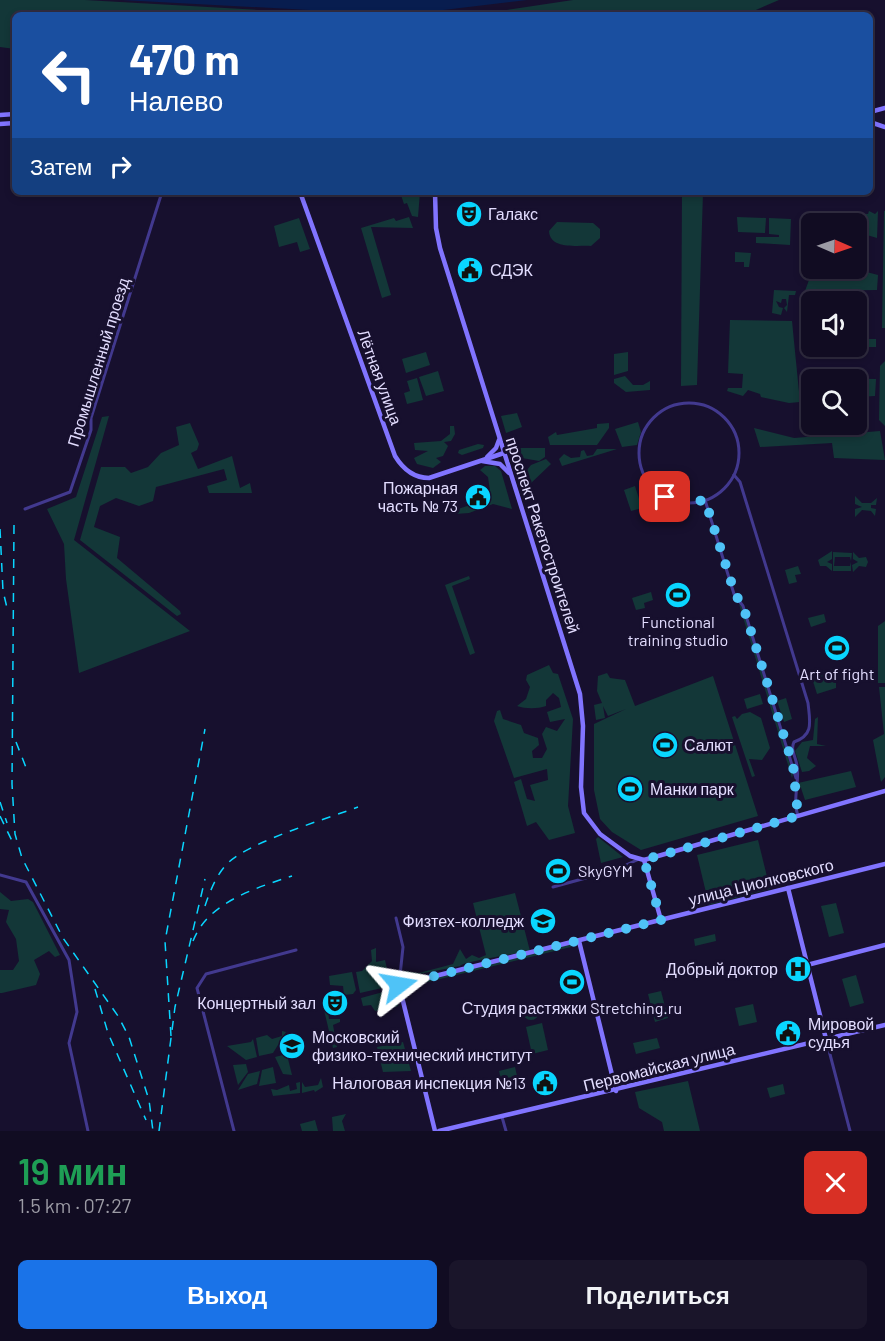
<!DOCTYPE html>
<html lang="ru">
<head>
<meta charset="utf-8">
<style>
	:root { --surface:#110c22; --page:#1a152a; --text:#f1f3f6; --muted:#9c9ba5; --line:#302c40; --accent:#1a73e8 }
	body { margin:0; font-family:Barlow,sans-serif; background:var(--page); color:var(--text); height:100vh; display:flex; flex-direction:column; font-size:22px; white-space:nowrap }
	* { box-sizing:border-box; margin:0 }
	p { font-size:20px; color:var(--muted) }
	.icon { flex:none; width:33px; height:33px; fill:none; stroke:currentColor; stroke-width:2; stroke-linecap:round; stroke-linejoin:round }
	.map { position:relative; height:1131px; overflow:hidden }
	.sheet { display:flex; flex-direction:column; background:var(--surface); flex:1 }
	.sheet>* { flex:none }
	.top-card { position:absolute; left:12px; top:12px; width:861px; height:183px; border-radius:9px; box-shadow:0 3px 9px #0003,0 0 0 2px var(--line); background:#1a4fa0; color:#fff; overflow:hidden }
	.needle { width:39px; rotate:92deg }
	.fabs { position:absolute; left:801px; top:213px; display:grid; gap:12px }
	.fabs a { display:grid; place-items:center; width:66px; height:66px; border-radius:9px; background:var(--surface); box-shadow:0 3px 9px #0003,0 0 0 2px var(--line); font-size:30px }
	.pin { position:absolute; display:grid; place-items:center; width:51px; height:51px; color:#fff; margin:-26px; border-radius:12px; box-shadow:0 3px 9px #0006 }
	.me { position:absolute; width:66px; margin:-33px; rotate:76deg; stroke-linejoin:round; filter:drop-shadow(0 0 4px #0008) }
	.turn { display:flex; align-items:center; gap:21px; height:126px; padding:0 18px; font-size:27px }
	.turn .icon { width:78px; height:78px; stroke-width:2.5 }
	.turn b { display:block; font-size:42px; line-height:51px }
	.then { display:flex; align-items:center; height:57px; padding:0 18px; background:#0003; gap:12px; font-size:22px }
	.round { display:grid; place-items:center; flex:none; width:63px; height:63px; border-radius:9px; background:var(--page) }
	.headline { display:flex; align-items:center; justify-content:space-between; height:102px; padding:0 18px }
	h1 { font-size:36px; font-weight:600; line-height:45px; color:#1e9e55 }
	.action { display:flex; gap:12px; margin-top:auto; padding:12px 18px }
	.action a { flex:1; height:69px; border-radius:9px; background:var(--accent); color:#fff; font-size:24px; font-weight:600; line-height:69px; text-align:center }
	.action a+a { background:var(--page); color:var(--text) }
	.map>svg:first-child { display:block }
	.green { fill:#133738 }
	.water { fill:#081d4f }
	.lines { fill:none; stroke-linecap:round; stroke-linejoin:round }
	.street { stroke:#42398f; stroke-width:3 }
	.secondary { stroke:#8174ff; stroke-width:4.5 }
	.rail { stroke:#09d6ff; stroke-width:1.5; stroke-dasharray:9 8; stroke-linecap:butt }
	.route { stroke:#4fc3f7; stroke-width:10; stroke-dasharray:0 18 }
	.labels { text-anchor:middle; stroke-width:6; stroke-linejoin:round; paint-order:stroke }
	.poi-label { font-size:16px; fill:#e3ddff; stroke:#17102e; text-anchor:start }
	.street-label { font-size:16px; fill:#e3ddff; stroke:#17102e }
</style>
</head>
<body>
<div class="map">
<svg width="885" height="1131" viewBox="0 0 885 1131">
	<rect width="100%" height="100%" fill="#17102e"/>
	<g class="green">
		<path d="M0 0H85L348 15H15V49L0 47Z"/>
		<path d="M573 0H779L744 15H474Z"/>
		<path d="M400 192H420L418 217 412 216 407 203 404 204Z"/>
		<path d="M682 192H703L697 385 681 386Z"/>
		<path d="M869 211 875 214 878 211 877 238 857 232 856 224 827 223 829 212 868 214Z"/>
		<path d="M884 211H885V328H882Z"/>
		<path d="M409 217 413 228 371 227 391 295 382 298 361 228 394 218 396 221Z"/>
		<path d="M737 217 766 218 765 233 738 232Z"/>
		<path d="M299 218 310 249 300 252 297 242 279 247 274 226Z"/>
		<path d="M769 218 791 219 790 245 756 243V237H779V235L769 234Z"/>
		<path d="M557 222 593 223 600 229V238L591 246C577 245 550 250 549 231Z"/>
		<path d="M735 252 751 253 749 267H744V262H735Z"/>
		<path d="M813 269H855L878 275 877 290 805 291Z"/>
		<path d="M774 290 796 291 795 295H789L787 312 784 308 787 305 786 299H782L781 303 776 301 779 307 783 308 781 315 772 313Z"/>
		<path d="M730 320 792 321 800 402 789 403 761 397 760 394 748 390 743 396 727 391 728 388H742L743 374 728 373Z"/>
		<path d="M857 339H876V347H828L856 346Z"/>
		<path d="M426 352 430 365 406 373 402 359Z"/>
		<path d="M628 352V371L614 375V354Z"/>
		<path d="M885 361V426L879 420 880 366Z"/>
		<path d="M438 371 444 391 426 396 419 377Z"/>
		<path d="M625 376 633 385H643L650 381V390L626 392 614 383V379Z"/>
		<path d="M417 378 423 400 407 404 404 393 410 391 407 381Z"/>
		<path d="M821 378 876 379 875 396 857 397 856 380Z"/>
		<path d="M517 413 522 427 506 433 501 416Z"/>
		<path d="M109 416 74 540 190 631 79 673 66 579 64 544 47 509 76 497 102 417Z"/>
		<path d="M638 422 641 432 637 445 622 447 615 429Z"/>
		<path d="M190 423 199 444 197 450 191 453 198 469 232 456 240 488 250 483 252 493H209L207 486 227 480 224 469 156 487 153 501 139 506 116 498 100 506 94 527 120 537 117 558 180 611 181 614 177 616 80 540 101 467H125L131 473 148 467 161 453 179 445 176 427Z"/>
		<path d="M609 423V428L597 445H550L548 437 556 432 557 435 597 428V424Z"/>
		<path d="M450 426H454L455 434 451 441 444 442 448 446 443 456 436 458 441 462 433 468 417 464 414 458 428 451 415 450 414 443 441 441 450 434Z"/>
		<path d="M754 428 794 438 880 431 885 460 834 458 832 443 760 447Z"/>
		<path d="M478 444 484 445 483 448 462 455 458 453 459 450Z"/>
		<path d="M511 448H545V457L539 461 522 458 516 465Z"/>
		<path d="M597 449H617L562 466 559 459 564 454 571 458 580 457 581 451 584 450 587 456 593 455Z"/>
		<path d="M546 459 551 464 530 484 523 485 518 470H527L531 465Z"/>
		<path d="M485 466H495L501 471 512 509 493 504 469 513 455 514V510L491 498 488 477 480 470Z"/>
		<path d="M635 486 642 508 631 511 624 490Z"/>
		<path d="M855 496 862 503H871L877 498 876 505H871V508L876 509 875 516 871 511 862 510 855 517V509L862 507 855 504Z"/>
		<path d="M832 551V559L827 562 832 564V571L826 566H820L818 560Z"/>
		<path d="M833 552 852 553 851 561 850 557H835L834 566H850L851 562V571H833Z"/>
		<path d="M853 552 859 558 866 557 868 562 866 567 859 566 853 572 852 565 858 562 853 559Z"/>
		<path d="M798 566 801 574 795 575 797 582 789 584 785 570Z"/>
		<path d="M469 576 470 579 452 586 475 653 470 655 445 585Z"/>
		<path d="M651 592 653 600 644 603 645 608 636 610 632 598Z"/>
		<path d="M739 604 742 607 793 774 792 778Z"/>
		<path d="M824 614 826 622 811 627 808 618Z"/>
		<path d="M885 621V683H878V626Z"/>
		<path d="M549 665 553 673 558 674 573 719 568 806 575 833 549 840 536 822 527 826 514 782 521 779 527 799 535 801 530 785 548 780 547 769 514 778 494 721 497 711 500 710 503 719 521 725 524 733 538 738 539 745 532 751 533 758H542L547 749 542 734 546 727 557 731 565 719 550 722 547 712 561 707 559 698 553 693 546 700V706C537 709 526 709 517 706L526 699 530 687 526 680 527 675Z"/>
		<path d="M836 668V688L817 694 811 675Z"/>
		<path d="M607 673 610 678 625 680 635 706 713 676 758 816 641 850 612 832 600 819 594 790V724L626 709 608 716 603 706 605 718 596 720 594 705 602 703 597 691 598 676Z"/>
		<path d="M879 687H885V777L881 782 873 740 884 734Z"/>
		<path d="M760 694 763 704 747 709 744 699Z"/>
		<path d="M786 698 792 719 784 722 777 701Z"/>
		<path d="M750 712 761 718 770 748 762 760 749 759 755 776 752 777 732 717 735 716 737 719 742 714Z"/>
		<path d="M818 717 817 744 826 746H810L807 758 816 766 809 771 802 772 795 751 802 742 813 740 815 719Z"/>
		<path d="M851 771 856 787 805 800 801 788 798 786V783Z"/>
		<path d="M598 837 623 857 601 863 596 839Z"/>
		<path d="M758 840 770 889 709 905 697 855Z"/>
		<path d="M0 892 11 901 28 899 33 902 60 955 55 957 49 951 34 960 40 974 36 985 2 993H0V970H13L19 961 16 939 6 922 9 910 0 909Z"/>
		<path d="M515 893 530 951C516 954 465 961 460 966L409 976 408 980H404L405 971 419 973 453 964 460 949 466 959 472 955 479 958 486 955 473 903Z"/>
		<path d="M836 903 844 933 829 937 821 906Z"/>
		<path d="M715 934 716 941 695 946 694 939Z"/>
		<path d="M570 944 571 947 403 988 405 986Z"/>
		<path d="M376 948V962L385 960 391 986 360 993 356 972 362 971 372 961 371 950Z"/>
		<path d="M352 972 356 990 353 994 344 995 343 986 330 985 329 976Z"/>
		<path d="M856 975 864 1003 850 1007 842 979Z"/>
		<path d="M394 989 398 1006 375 1011 371 1005 363 1006 361 998Z"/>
		<path d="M661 991 668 1018 655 1022 648 994Z"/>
		<path d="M753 1004 757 1022 739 1026 735 1008Z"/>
		<circle cx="531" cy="1012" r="8"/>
		<path d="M324 1010H328L329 1019H340V1022L333 1025 337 1047 333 1048Z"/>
		<path d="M542 1023 548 1050 532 1054 526 1027Z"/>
		<path d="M282 1031 286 1032 273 1053 259 1056 256 1038 267 1035 272 1039 282 1036Z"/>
		<path d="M657 1038 660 1048 636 1054 633 1043Z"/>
		<path d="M253 1039 257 1057 246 1060 227 1046 251 1042Z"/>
		<path d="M403 1042 411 1071 383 1072 377 1047Z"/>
		<path d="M287 1054V1055L292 1075 283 1074 275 1057Z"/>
		<path d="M246 1064 248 1072 238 1085 233 1065Z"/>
		<path d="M273 1067 276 1083 259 1086 262 1070Z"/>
		<path d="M515 1067 517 1076 501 1080 499 1071Z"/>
		<path d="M260 1071 257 1084 238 1090 248 1074Z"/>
		<path d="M321 1078 323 1087 315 1092 314 1090 302 1093V1082L305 1087 318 1085Z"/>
		<path d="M478 1078 479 1084 457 1090 455 1084Z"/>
		<path d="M688 1081 700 1131H664L662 1122 639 1108 635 1092Z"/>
		<path d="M300 1082V1093L273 1096 271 1089 277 1090 289 1085 290 1091 297 1089 296 1083Z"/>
		<path d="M783 1084 785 1094 770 1098 767 1088Z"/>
		<path d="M346 1114 342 1121 345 1131H333L332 1117Z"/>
		<path d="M315 1120 318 1131H302L300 1124Z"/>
	</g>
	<path class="water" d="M121 0H527L402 15Z"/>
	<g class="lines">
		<g class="street">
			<circle cx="689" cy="453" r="50"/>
			<path d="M734 475 740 482 808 703C810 722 814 735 794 742 790 750 796 757 797 766 800 782 792 799 798 816"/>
			<path d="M705 500 734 594 743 606 796 778"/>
			<path d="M25 509 70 492 91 430V418L162 192"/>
			<path d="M0 875 26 882 69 960 77 1012 69 1043 88 1131"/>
			<path d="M553 887 615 870 637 860"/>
			<path d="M396 918 403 947 399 985"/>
			<path d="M826 1039 850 1131"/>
			<path d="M502 1117 506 1131"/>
			<path d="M234 1131 197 988 206 974 296 950"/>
		</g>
		<g class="secondary">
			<path d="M870 112 885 108"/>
			<path d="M0 115 15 114"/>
			<path d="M870 122 885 127"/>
			<path d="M0 124 15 123"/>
			<path d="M300 192 395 456C403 469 413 478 429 478L504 453"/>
			<path d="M435 192 436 228 440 248 580 694 583 726 581 787 584 813 600 834 630 856 644 860 885 791"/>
			<path d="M487 457 496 448 499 440"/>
			<path d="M482 461 500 464 509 473"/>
			<path d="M644 860 661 920"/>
			<path d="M788 888 826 1039"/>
			<path d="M579 941 616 1091"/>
			<path d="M807 965 885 945"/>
			<path d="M435 1131 399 985 885 864"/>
			<path d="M439 1131 885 1025"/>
		</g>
		<g class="rail">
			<path d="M14 525 12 784 15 834 22 858 63 938 118 1016 129 1037 149 1100 153 1131"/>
			<path d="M0 529 3 591 8 612"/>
			<path d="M16 742 27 770"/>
			<path d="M0 802 7 823"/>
			<path d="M0 816 14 845"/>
			<path d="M205 906C210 891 217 873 229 862 252 841 326 819 358 807"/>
			<path d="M193 941C208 902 256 888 292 876"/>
			<path d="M95 989 108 1033 146 1120"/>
			<path d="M171 1036 165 941 205 729"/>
			<path d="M159 1131 175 1007 205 879"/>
		</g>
	</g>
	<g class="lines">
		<path class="route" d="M399 985 661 920 644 860 798 816 793 765 743 606 735 594 705 500 684 503 665 497"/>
	</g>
	<defs>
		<symbol id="theatre-disc" viewBox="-11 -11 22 22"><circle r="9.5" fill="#09d6ff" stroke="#17102e"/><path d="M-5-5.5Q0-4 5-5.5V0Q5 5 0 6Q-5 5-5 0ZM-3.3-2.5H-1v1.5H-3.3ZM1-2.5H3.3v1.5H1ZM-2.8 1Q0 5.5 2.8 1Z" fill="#111"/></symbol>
		<symbol id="civic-disc" viewBox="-11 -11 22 22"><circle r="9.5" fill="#09d6ff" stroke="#17102e"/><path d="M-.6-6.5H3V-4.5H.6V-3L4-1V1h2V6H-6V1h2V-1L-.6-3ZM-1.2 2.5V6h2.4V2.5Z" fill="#111"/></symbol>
		<symbol id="stadium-disc" viewBox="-11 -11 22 22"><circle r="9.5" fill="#09d6ff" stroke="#17102e"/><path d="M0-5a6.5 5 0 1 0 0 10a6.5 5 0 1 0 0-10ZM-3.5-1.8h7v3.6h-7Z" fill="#111"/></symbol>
		<symbol id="university-disc" viewBox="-11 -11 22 22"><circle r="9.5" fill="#09d6ff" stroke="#17102e"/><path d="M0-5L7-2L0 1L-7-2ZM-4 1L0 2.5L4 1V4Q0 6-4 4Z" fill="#111"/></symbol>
		<symbol id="hospital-disc" viewBox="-11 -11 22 22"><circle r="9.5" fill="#09d6ff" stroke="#17102e"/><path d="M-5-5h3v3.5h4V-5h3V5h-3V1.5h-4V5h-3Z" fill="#111"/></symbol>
	</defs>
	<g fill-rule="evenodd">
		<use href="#theatre-disc" x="454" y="199" width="30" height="30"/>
		<use href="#civic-disc" x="455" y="255" width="30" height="30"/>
		<use href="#civic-disc" x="463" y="482" width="30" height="30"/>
		<use href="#stadium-disc" x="663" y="580" width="30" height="30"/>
		<use href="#stadium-disc" x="822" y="633" width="30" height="30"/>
		<use href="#stadium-disc" x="650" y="730" width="30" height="30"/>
		<use href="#stadium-disc" x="615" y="774" width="30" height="30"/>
		<use href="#stadium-disc" x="543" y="856" width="30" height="30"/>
		<use href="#university-disc" x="528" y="906" width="30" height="30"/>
		<use href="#hospital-disc" x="783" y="954" width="30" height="30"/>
		<use href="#stadium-disc" x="557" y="967" width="30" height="30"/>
		<use href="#theatre-disc" x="320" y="988" width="30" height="30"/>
		<use href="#civic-disc" x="773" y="1018" width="30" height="30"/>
		<use href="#university-disc" x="277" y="1031" width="30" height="30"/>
		<use href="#civic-disc" x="530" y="1068" width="30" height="30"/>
	</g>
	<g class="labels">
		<g class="poi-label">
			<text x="488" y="220">Галакс</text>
			<text x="490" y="276">СДЭК</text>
			<text x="458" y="494" text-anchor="end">Пожарная<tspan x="458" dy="18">часть № 73</tspan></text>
			<text x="678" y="628" text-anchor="middle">Functional<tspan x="678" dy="18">training studio</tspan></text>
			<text x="837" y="680" text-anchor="middle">Art of fight</text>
			<text x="684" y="751">Салют</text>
			<text x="650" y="795">Манки парк</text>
			<text x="578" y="877">SkyGYM</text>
			<text x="524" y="927" text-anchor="end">Физтех-колледж</text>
			<text x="778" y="975" text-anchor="end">Добрый доктор</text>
			<text x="316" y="1009" text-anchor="end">Концертный зал</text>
			<text x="572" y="1014" text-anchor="middle">Студия растяжки Stretching.ru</text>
			<text x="808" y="1030">Мировой<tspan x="808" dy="18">судья</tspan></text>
			<text x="312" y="1043">Московский<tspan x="312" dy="18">физико-технический институт</tspan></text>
			<text x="526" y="1089" text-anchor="end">Налоговая инспекция №13</text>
		</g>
		<g class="street-label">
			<text transform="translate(98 362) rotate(-73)" y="6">Промышленный проезд</text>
			<text transform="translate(380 377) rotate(70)" y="6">Лётная улица</text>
			<text transform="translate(543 535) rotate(72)" y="6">проспект Ракетостроителей</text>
			<text transform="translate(761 882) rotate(-14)" y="6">улица Циолковского</text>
			<text transform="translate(659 1067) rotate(-14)" y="6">Первомайская улица</text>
		</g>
	</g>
</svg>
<div class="fabs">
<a><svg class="needle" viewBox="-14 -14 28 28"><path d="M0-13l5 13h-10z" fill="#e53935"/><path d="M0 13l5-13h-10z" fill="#9c9ba5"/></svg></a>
<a><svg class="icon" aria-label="sound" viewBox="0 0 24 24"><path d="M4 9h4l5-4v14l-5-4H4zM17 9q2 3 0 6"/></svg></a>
<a><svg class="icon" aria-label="search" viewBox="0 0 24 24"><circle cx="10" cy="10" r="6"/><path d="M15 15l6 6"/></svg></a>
</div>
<div class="pin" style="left:665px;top:497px;background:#d93025"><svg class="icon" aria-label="arrive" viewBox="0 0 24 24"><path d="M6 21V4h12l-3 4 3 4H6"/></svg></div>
<svg class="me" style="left:399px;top:985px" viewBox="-20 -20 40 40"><path d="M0-17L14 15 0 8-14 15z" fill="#4fc3f7" stroke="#fff" stroke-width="4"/></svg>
<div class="top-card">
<div class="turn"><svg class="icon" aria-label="left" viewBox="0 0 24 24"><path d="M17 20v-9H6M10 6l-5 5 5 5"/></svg><div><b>470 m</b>Налево</div></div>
<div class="then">Затем<svg class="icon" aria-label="right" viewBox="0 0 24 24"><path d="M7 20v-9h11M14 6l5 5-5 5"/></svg></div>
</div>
</div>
<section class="sheet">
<div class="headline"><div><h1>19 мин</h1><p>1.5 km · 07:27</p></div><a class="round" style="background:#d93025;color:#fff"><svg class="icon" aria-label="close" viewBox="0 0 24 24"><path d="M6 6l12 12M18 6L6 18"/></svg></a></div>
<div class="action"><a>Выход</a><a>Поделиться</a></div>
</section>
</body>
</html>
